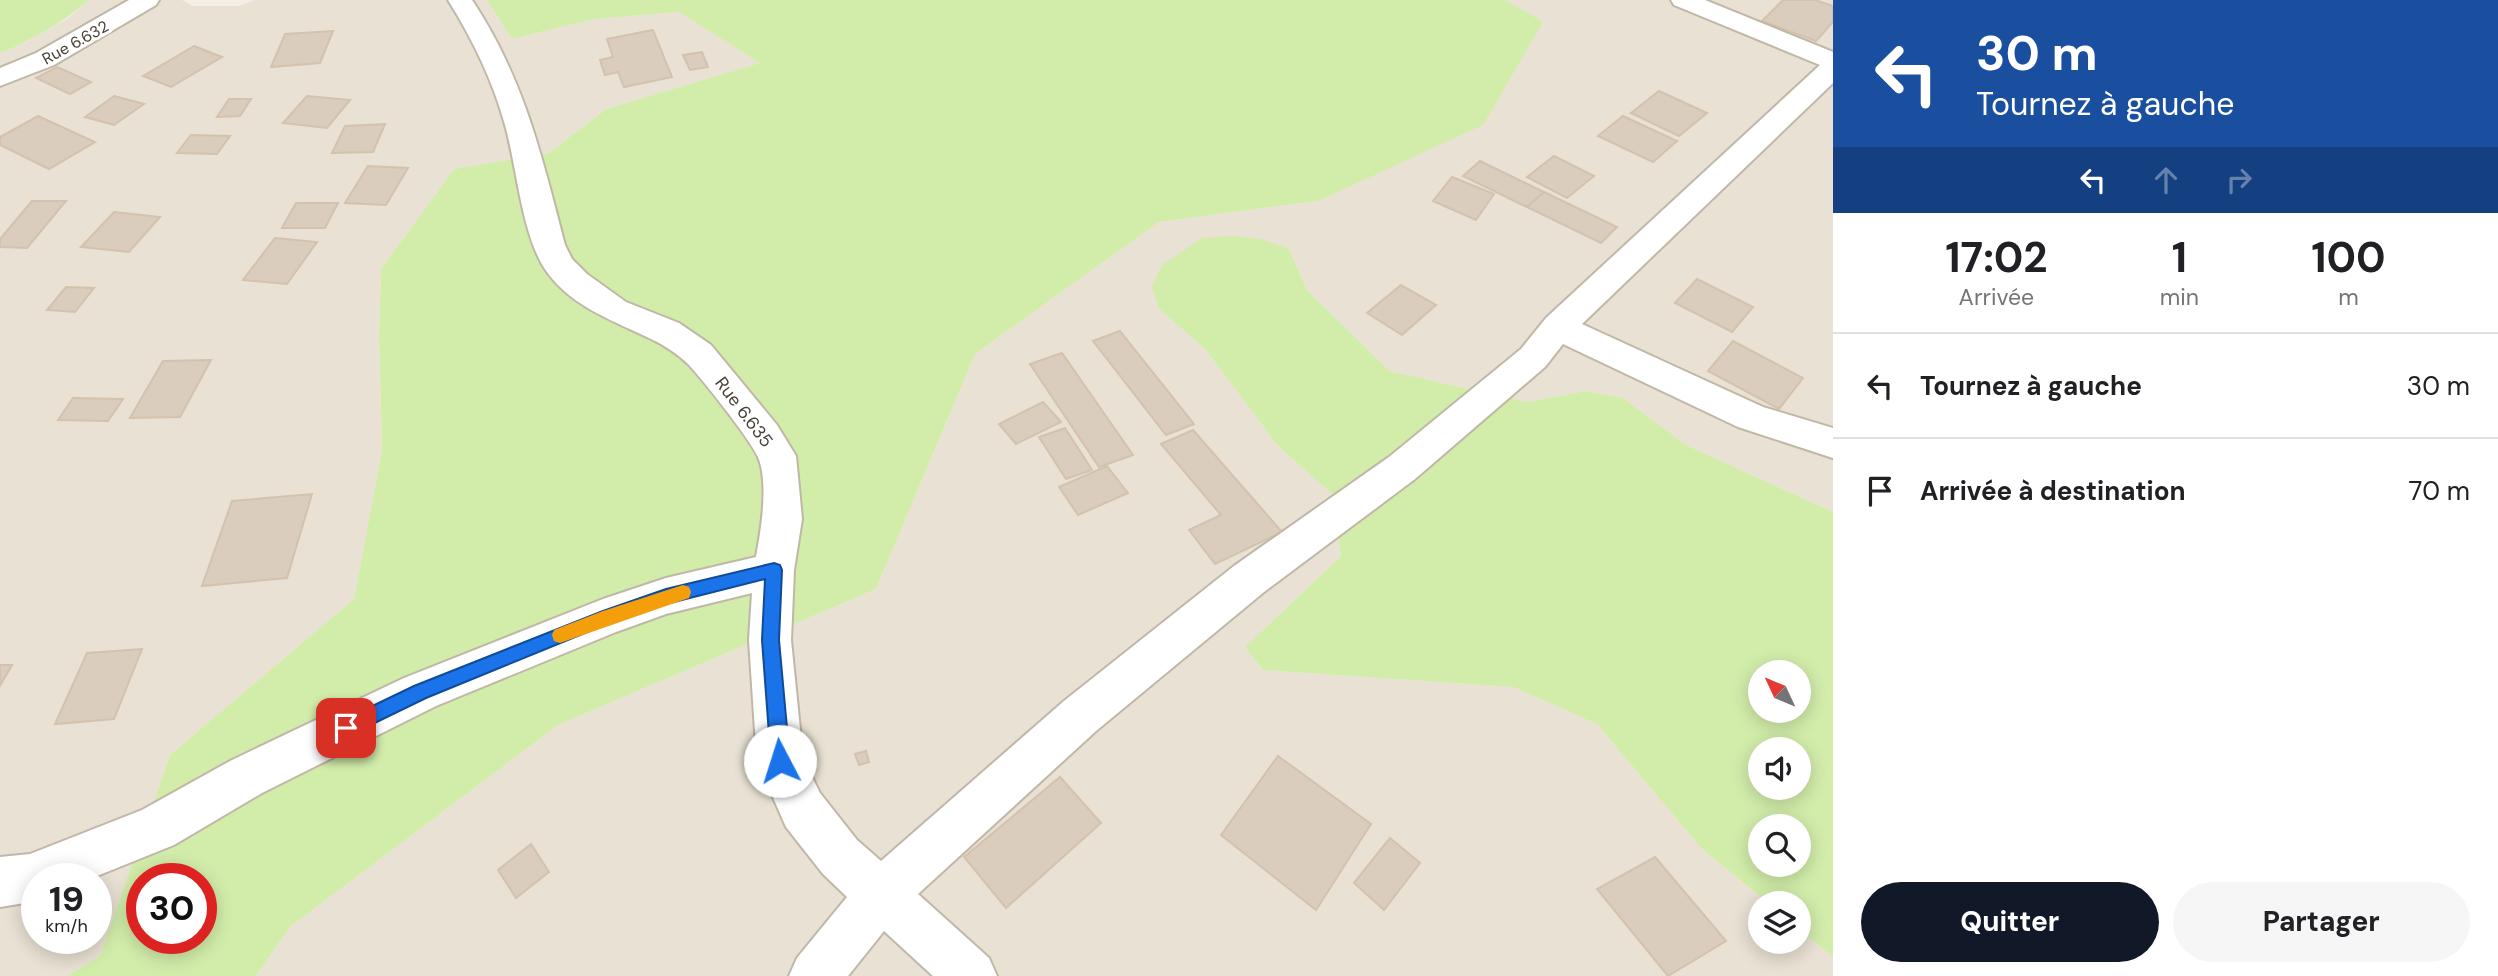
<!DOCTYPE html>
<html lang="fr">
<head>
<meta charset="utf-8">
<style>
	:root { --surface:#fff; --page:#f6f6f6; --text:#202124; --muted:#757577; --line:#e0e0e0; --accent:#111827 }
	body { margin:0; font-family:"DM Sans",sans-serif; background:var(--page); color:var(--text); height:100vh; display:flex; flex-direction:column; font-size:26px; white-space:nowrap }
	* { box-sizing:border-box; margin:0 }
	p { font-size:23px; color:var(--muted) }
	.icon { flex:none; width:38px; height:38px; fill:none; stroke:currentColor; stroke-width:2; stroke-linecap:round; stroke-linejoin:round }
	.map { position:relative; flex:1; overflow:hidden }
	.drawer { display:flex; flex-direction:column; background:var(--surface); width:665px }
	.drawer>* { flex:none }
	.hud { background:#1a4fa0; color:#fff; overflow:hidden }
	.needle { width:46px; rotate:314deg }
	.fabs { position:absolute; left:1748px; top:660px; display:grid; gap:14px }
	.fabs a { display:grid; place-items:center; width:63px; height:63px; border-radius:50%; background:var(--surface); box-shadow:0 4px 18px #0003; font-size:35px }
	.speed { position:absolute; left:21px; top:863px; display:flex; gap:14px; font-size:35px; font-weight:700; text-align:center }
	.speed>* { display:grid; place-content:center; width:91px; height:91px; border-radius:50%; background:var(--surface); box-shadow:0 4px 18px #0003; line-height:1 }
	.speed small { font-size:18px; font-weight:400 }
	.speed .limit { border:10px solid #d22; background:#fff; color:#111 }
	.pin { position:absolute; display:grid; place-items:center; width:60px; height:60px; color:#fff; margin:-30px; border-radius:14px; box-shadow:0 4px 10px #0006 }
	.me { position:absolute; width:77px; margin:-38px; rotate:355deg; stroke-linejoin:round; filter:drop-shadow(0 0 5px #0008) }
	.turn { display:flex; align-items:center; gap:24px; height:147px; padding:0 28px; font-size:32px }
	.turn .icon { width:91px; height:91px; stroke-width:2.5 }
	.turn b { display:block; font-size:49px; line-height:60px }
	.lanes { display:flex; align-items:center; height:66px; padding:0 28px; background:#0003; justify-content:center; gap:35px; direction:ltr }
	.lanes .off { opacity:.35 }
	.eta { display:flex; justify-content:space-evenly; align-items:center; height:119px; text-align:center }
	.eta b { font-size:42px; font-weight:700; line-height:49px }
	.action { display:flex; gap:14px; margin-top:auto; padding:14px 28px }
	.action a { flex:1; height:80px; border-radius:42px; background:var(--accent); color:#fff; font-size:28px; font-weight:700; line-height:80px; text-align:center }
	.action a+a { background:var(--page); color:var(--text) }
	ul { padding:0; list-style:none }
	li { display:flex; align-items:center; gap:21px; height:105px; padding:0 28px; border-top:2px solid var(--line) }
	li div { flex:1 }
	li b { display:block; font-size:26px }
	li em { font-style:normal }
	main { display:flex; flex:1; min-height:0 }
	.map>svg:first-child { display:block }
	.residential { fill:#e9e1d3; fill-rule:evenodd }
	.green { fill:#d2edaa; fill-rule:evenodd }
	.building { fill:#dacdbd; stroke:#d3c2ad; stroke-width:2 }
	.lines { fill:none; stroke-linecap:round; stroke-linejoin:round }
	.minor-casing { stroke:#c1b7a7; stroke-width:4 }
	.minor { fill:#fff; fill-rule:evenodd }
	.route { fill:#1a73e8; stroke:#114b97; stroke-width:2 }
	.slow { fill:#f59e0b }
	.labels { text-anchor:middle; stroke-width:6; stroke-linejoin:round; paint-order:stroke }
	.far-street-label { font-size:16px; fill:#483f34; stroke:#fff }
	.street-label { font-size:18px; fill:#483f34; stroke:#fff }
</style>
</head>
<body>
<main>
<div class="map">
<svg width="1833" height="976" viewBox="0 0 1833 976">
	<rect width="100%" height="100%" fill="#f4efe6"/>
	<g class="residential">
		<path d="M89 0H182L193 6H239L255 0H487L512 39 595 19 679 12 761 63 606 109 549 153 454 169 381 269 379 337 382 449 354 599 170 755 100 956 67 976H0V53L26 42 67 19ZM37 878H96V938H37Z"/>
		<path d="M1506 0H1833V512L1686 445 1623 398 1586 391 1526 402 1388 371 1307 290 1289 249 1159 309 1205 349 1278 446 1332 494 1341 556 1245 647 1263 670 1513 687 1597 724 1702 849 1768 903H1760V942H1799V929L1833 957V976H256L290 927 558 725 876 589 975 354 1159 222 1318 201 1543 23Z"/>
	</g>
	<g class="green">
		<path d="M0 0H89C62 23 33 40 0 53Z"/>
		<path d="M487 0H1506L1543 22 1483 125 1318 201 1159 222 975 354 876 589 558 725 290 927 256 976H67L100 956 170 755 354 599 382 449 379 337 381 269 454 169 549 153 606 109 760 63 679 12 595 19 512 39ZM142 878H201V938H142Z"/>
		<path d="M1231 236 1261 239 1289 249 1307 290 1389 371 1526 402 1586 391 1623 398 1686 445 1833 512V957L1799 929V903H1768L1702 849 1597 724 1513 687 1263 670 1245 647 1341 556 1332 494 1278 446 1205 349 1159 309 1152 286 1162 265 1202 238ZM1760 672H1799V710H1760ZM1760 749H1799V788H1760ZM1760 826H1799V864H1760Z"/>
	</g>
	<g class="building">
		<path d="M1783 0H1815L1833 6V22L1816 41 1762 21Z"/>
		<path d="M653 30 672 77 624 87 618 72 605 75 600 60 613 57 607 39Z"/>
		<path d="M333 31 320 63 271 67 285 34Z"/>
		<path d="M194 46 222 57 171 87 143 76Z"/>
		<path d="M702 52 708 67 690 70 683 55Z"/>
		<path d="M57 67 91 82 70 94 36 78Z"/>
		<path d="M1659 91 1707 113 1679 136 1631 113Z"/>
		<path d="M114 96 144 104 114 125 85 117Z"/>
		<path d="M307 96 350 100 327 128 283 123Z"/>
		<path d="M229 99H251L240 116 217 117Z"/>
		<path d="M38 116 95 142 49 169 0 145V137Z"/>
		<path d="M1623 116 1677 141 1653 162 1598 136Z"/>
		<path d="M385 124 373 152 332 153 345 126Z"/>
		<path d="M191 135 230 136 217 154 177 153Z"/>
		<path d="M1554 156 1594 176 1567 198 1527 177Z"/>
		<path d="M1480 161 1544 192 1527 207 1463 176Z"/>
		<path d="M368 166 408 168 386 205 345 203Z"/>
		<path d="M1452 177 1494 194 1476 220 1433 201Z"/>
		<path d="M1544 192 1617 227 1601 243 1527 207Z"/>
		<path d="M32 201H66L27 248 0 247V239Z"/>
		<path d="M296 203H338L325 228H282Z"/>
		<path d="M114 212 160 217 129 252 81 247Z"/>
		<path d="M275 238 317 242 287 284 243 280Z"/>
		<path d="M1697 279 1753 307 1732 332 1675 303Z"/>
		<path d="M1401 285 1436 305 1402 335 1367 313Z"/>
		<path d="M66 287 94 288 75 312 47 310Z"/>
		<path d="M1120 331 1194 424 1166 435 1093 341Z"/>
		<path d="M1733 341 1803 378 1779 409 1708 371Z"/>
		<path d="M1062 353 1133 455 1099 467 1030 364Z"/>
		<path d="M211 360 180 417 130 418 163 361Z"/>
		<path d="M73 398 123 399 108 421 58 420Z"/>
		<path d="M1043 402 1061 422 1016 444 999 424Z"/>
		<path d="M1065 428 1092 470 1066 479 1039 437Z"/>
		<path d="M1193 430 1282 532 1215 564 1189 530 1221 515 1161 444Z"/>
		<path d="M1107 466 1128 493 1078 515 1059 487Z"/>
		<path d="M312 494 287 578 202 586 232 501Z"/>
		<path d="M142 649 114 719 55 724 87 653Z"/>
		<path d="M0 665H12L0 686Z"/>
		<path d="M866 751 869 762 859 765 855 754Z"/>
		<path d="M1278 756 1371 824 1316 910 1221 835Z"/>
		<path d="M1060 777 1101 823 1006 908 964 857Z"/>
		<path d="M1390 838 1420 863 1384 910 1354 883Z"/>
		<path d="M531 844 549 872 516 898 498 870Z"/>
		<path d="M1655 857 1726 941 1668 976 1597 889Z"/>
	</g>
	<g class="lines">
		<defs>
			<g id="minor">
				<path d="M129 0H159L156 5 54 65 0 86V68L36 53Z"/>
				<path d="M448 0H472C524 78 542 157 565 245L572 259 587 274 626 302 679 323 711 345 777 425 796 456 802 519 794 570 791 640 803 759 820 793 857 840 881 861 1064 701 1234 566 1389 457 1521 349 1546 318 1820 65 1674 5 1671 0H1705L1833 52V83L1582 324 1763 407 1833 428V458L1738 427 1563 344 1545 367 1415 479 1264 592 1096 731 918 894 989 958 997 976H933L884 931 848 976H789L797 958 847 897 823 874 786 827 757 761 749 640 752 593 666 614 616 632 436 706 262 793 174 845 92 878H37V901L0 907V857L30 854 142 810 230 761 404 678 603 599 666 578 756 557C761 530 769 483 758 457 750 439 703 380 688 364 679 355 664 345 653 340 615 321 573 308 547 272 522 238 517 167 505 125 493 81 472 38 448 0Z"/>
			</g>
		</defs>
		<use href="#minor" class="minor-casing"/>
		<use href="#minor" class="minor"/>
	</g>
	<path class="route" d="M774 563 780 565 782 570 779 640 790 761 787 768 780 770 774 768 771 761 762 640 765 579 666 604 607 624 426 698 346 737 339 735 336 728 339 722 414 686 603 611 666 589Z"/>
	<path class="slow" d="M683 585 689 587 691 592 689 598 560 643 554 641 552 635 554 630 603 611Z"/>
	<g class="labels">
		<g class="far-street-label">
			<text transform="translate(75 42) rotate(-29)" y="6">Rue 6.632</text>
		</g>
		<g class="street-label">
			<text transform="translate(744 412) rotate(53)" y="6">Rue 6.635</text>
		</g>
	</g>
</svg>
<div class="fabs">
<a><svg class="needle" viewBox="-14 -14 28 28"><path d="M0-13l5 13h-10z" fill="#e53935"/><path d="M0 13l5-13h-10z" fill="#757577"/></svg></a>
<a><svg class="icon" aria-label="sound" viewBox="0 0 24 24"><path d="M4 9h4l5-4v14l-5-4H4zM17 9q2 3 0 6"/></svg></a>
<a><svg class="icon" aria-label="search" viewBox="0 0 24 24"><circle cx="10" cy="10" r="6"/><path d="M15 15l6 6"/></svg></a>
<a><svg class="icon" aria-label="layers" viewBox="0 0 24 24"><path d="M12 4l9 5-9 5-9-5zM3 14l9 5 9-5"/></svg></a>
</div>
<div class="speed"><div>19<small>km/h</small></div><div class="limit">30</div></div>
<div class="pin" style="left:346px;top:728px;background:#d93025"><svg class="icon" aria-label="arrive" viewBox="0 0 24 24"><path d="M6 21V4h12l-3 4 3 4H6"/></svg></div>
<svg class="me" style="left:780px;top:761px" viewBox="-20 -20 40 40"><circle r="19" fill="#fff"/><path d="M0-13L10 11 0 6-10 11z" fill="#1a73e8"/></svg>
</div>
<section class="drawer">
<div class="hud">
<div class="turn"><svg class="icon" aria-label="left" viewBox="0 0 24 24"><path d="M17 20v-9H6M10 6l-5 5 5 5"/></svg><div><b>30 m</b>Tournez à gauche</div></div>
<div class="lanes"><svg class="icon" aria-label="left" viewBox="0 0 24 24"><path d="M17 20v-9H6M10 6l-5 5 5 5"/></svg><svg class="icon off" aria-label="ahead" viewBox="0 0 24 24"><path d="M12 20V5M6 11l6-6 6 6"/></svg><svg class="icon off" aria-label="right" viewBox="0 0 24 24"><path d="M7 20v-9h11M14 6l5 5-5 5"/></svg></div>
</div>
<div class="eta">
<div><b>17:02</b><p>Arrivée</p></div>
<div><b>1</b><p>min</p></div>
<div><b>100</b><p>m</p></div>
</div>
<ul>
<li><svg class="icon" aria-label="left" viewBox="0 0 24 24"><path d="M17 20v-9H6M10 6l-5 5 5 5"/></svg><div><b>Tournez à gauche</b></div><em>30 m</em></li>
<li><svg class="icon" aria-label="arrive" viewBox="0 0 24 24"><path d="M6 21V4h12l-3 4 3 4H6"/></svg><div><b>Arrivée à destination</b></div><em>70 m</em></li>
</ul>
<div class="action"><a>Quitter</a><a>Partager</a></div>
</section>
</main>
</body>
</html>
